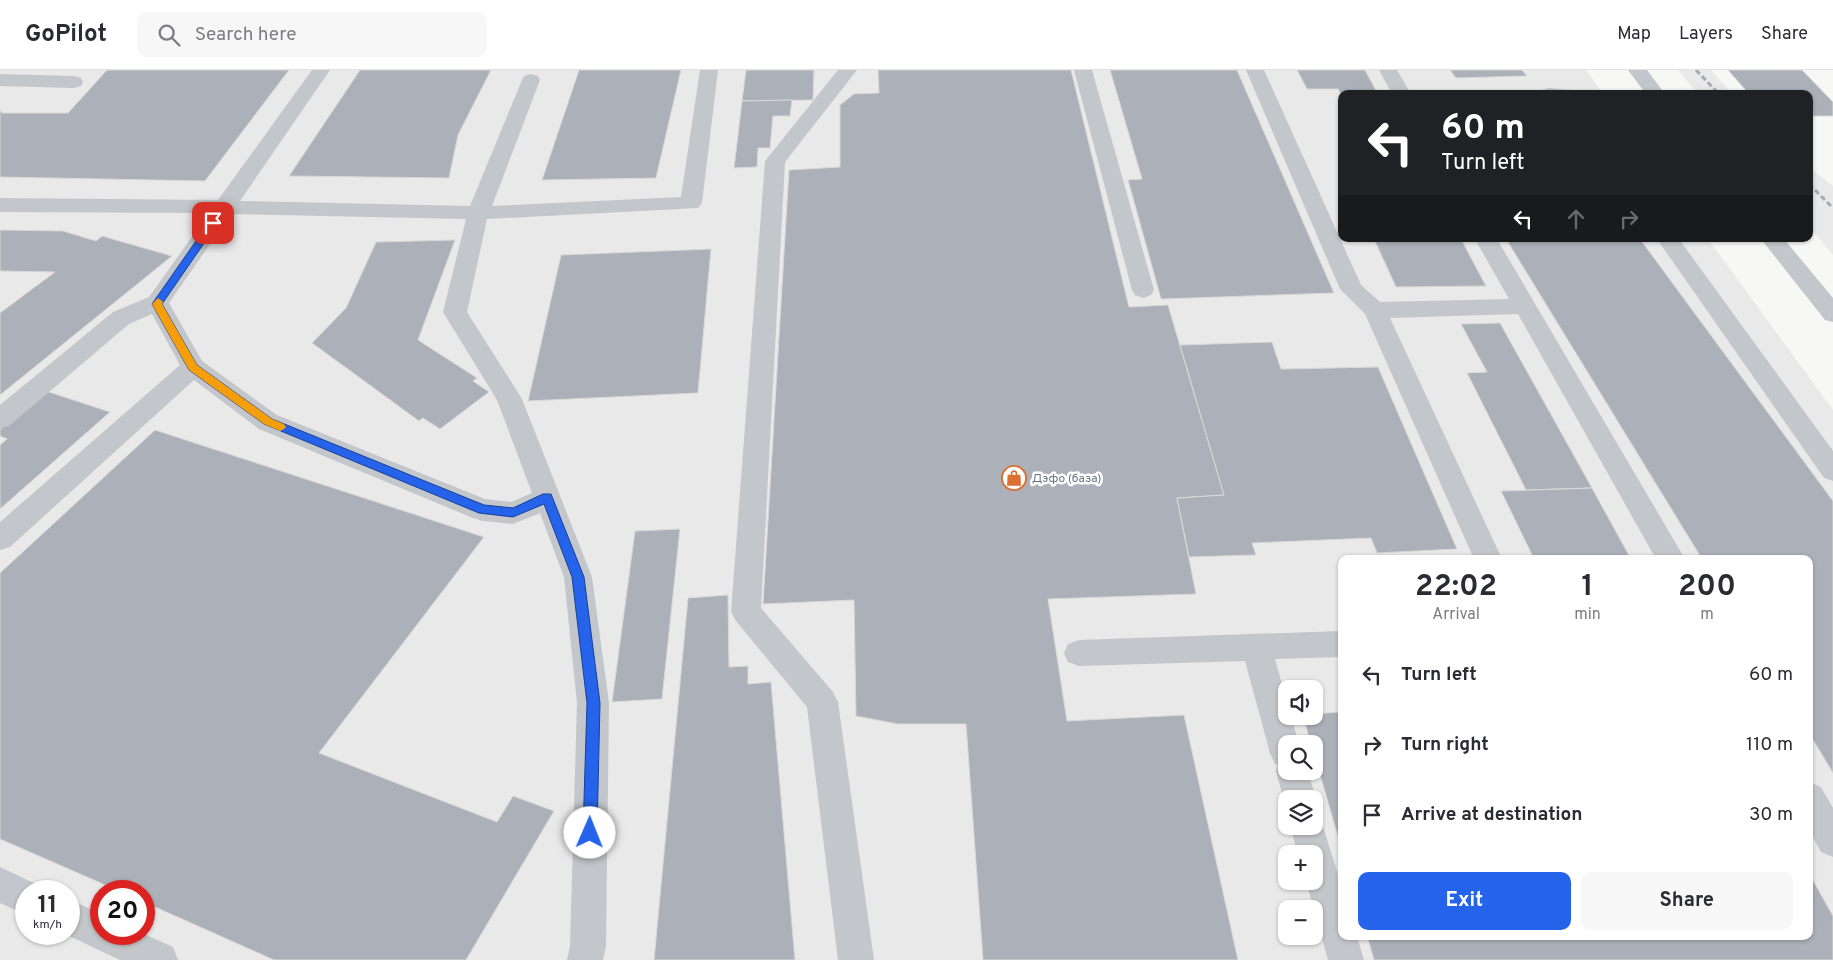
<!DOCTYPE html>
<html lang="en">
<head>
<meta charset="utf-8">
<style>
	:root { --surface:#fff; --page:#f7f7f7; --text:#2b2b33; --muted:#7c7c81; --line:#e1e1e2; --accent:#2563eb }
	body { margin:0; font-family:Overpass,sans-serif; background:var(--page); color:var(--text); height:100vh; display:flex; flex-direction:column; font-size:19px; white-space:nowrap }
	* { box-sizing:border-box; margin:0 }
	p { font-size:16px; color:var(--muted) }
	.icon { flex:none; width:28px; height:28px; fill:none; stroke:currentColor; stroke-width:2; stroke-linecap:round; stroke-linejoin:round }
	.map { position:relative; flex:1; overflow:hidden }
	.panel { position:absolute; left:1338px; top:485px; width:475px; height:385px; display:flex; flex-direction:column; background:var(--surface); border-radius:10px; box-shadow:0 1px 4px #0004 }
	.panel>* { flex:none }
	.guide { position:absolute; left:1338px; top:20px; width:475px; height:152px; border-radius:10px; box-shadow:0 1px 4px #0004; background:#202124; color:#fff; overflow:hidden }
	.fabs { position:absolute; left:1278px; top:610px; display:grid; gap:10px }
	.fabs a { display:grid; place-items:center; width:45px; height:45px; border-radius:10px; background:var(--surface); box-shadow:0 1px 4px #0004; font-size:25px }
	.speed { position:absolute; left:15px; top:810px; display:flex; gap:10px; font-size:25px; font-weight:700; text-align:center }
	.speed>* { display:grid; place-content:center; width:65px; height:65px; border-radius:50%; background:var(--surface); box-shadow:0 1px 4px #0004; line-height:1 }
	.speed small { font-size:12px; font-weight:400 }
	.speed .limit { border:8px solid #d22; background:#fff; color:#111 }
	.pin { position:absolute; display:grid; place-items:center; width:42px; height:42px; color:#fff; margin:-21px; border-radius:10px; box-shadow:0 2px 8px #0006 }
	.me { position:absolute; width:55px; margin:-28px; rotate:1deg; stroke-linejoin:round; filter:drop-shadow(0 0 4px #0008) }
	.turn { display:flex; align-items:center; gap:18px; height:105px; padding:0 20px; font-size:22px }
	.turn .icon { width:65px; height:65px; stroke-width:2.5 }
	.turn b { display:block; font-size:35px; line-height:42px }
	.lanes { display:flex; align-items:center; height:48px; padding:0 20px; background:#0003; justify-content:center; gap:25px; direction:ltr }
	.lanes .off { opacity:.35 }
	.eta { display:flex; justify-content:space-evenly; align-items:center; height:85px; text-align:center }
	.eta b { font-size:30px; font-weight:700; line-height:35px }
	.primary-button { display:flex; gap:10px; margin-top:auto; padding:10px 20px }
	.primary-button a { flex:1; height:58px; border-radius:10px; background:var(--accent); color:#fff; font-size:20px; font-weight:700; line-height:58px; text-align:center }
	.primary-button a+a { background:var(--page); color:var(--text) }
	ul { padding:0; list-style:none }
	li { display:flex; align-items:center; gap:15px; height:70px; padding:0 20px }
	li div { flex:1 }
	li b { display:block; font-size:19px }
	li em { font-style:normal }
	header { display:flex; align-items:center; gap:30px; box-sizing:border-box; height:70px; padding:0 25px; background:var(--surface); border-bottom:1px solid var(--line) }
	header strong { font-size:24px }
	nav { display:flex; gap:28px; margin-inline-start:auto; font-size:18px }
	.search { width:350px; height:45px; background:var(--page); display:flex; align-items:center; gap:12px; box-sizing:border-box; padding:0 18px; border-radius:10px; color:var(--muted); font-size:19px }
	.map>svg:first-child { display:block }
	.built { fill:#e8e9e8; fill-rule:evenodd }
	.building { fill:#acb1b9; stroke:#d9d9d7 }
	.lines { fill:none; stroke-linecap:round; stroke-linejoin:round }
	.minor { fill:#c3c6ca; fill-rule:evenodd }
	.rail { stroke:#a6aab1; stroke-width:3; stroke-dasharray:5.5 3; stroke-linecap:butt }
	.route { fill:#2563eb; stroke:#184099 }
	.slow { fill:#f59e0b }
	.labels { text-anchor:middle; stroke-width:5; stroke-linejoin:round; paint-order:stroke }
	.poi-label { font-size:12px; fill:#687485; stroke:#fff; text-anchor:start }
</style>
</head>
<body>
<header>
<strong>GoPilot</strong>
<div class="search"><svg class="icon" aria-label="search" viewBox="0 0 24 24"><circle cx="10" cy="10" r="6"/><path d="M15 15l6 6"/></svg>Search here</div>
<nav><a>Map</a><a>Layers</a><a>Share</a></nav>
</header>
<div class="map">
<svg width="1833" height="890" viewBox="0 0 1833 890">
	<rect width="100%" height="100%" fill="#f7f8f5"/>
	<g class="built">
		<path d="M0 0H1586L1603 24H1341V169H1708L1833 340V890H0ZM1341 489H1809V866H1341ZM1286 619H1314V646H1286ZM1286 674H1314V701H1286ZM1286 729H1314V756H1286ZM1286 784H1314V811H1286ZM26 821H69V864H26ZM101 821H144V864H101ZM1286 839H1314V866H1286Z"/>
		<path d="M1678 0H1711L1732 24H1698Z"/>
		<path d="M1809 97 1833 116V185L1809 156Z"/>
	</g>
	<g class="building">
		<path d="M107 0H289L205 111 0 107V40L2 43H68Z"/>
		<path d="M360 0H491L458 65 449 108 289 106Z"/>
		<path d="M579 0H681L656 108 542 110Z"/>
		<path d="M746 0H814L813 30 742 31Z"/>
		<path d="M878 0H1071L1129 237 1168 235 1224 425 1177 428 1196 524 1048 529 1067 651 1184 645 1238 890H983L966 654H898L856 646 854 530 763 534 789 100 840 97V35L854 24 879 23Z"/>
		<path d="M1110 0H1237L1334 223 1161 229 1128 110 1142 109Z"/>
		<path d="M1297 0H1365L1378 24H1341L1338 19H1307Z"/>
		<path d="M1450 0H1522L1527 6 1456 8Z"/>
		<path d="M1728 0H1802L1833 32V46H1809V24H1749Z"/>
		<path d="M792 30 790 46H773L770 78H758L757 97 734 98 742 31Z"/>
		<path d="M0 160 63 161 96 171 102 166 172 186 0 325V243L55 202 0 201Z"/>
		<path d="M1374 169H1461L1486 216 1396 217Z"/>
		<path d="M1506 169H1640L1833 431V703L1809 663V489H1702Z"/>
		<path d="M455 170 418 270 477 308 473 311 489 322 440 359 423 348 419 351 312 273 346 238 376 172Z"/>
		<path d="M711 179 698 323 528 331 561 185Z"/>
		<path d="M1500 253 1592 418 1526 420 1467 303 1487 302 1461 254Z"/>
		<path d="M1272 272 1281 299 1378 297 1457 479 1377 483 1371 468 1252 473 1256 485 1189 487 1177 428 1224 425 1180 275Z"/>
		<path d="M46 321 110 342 0 439V375L7 369 0 366V359Z"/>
		<path d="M155 360 484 467 319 683 497 752 513 726 554 741 466 890H274L144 832V821H119L0 769V503Z"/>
		<path d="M1592 418 1631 489H1534L1501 421Z"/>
		<path d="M680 459 662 629 612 632 635 461Z"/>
		<path d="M728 525 729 597 748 596V614L771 612 795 890H654L688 528Z"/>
		<path d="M1341 642V777L1314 684V674H1311L1303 646H1314V644Z"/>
		<path d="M1809 803 1833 846V890H1374L1367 866H1809Z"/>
	</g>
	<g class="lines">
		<g class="minor">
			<path d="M312 0H330L240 131 470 136 522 10 524 6 531 4 538 6 540 10 492 136 681 127 700 0H718L702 133 698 138 487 149 467 242 522 329 592 507 609 633 606 876 603 890H567L570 876 577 633 564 507 540 443 513 454 483 451 473 448 259 359 194 310 10 477 0 480V452L180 295 152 244 129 254 9 356 0 358V335L113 242 149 227 209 143 0 142V128L218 130ZM231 144 466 149 443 242 497 330 532 423 511 432 485 429 277 345 202 291 169 233Z"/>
			<path d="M838 0H857L785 92 761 538 833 622 838 632 874 890H838L807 637 736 551 731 542 765 91Z"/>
			<path d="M1074 0H1092L1154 220 1151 225 1143 228 1135 225 1132 220Z"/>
			<path d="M1246 0H1264L1361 215 1380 232 1509 229 1475 169H1497L1685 489H1656L1518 244 1390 248 1502 489H1474L1365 244 1340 219Z"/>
			<path d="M1379 0H1397L1411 24H1392Z"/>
			<path d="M1628 0H1647L1665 24H1646Z"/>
			<path d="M0 4 74 6 81 8 83 12 81 16 74 18 0 16Z"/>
			<path d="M1549 18 1572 20 1574 24H1540L1542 20Z"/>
			<path d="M1657 169H1679L1833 381V411L1824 408Z"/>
			<path d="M1761 169H1784L1833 228V252L1825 250Z"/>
			<path d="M1341 561V587L1275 589 1286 629V646H1291L1299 674H1286V701H1308L1316 729 1314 733V729H1286V738L1276 701 1278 695 1275 694 1270 683 1245 591 1079 596 1068 592 1064 583 1068 574 1079 570Z"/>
			<path d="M1809 712 1821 717 1833 738V787L1821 782 1809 760Z"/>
			<path d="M1314 742 1319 744 1341 814V866H1357L1364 890H1328L1306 811H1314V784H1298L1290 756H1314Z"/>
			<path d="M0 797 38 815 41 821H26V845L0 833Z"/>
			<path d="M69 829 101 844V864H144L173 877 178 890H120L65 864H69Z"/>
		</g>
		<g class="rail">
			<path d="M1696 0 1719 24"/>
			<path d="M1809 114 1833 138"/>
		</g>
	</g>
	<path class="route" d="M213 150 218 153 162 234 197 295 272 349 484 435 513 438 543 424H551L584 507 600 633 597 763 595 768 590 770 585 768 583 763 587 633 572 507 544 434 513 447 479 443 264 354 189 300 152 234 210 151Z"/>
	<path class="slow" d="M158 228 163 232 162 234 197 295 272 349 284 354 286 357 284 359 280 361 264 354 189 300 152 234Z"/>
	<defs>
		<symbol id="shop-ring" viewBox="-11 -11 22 22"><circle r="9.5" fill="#fff" stroke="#da7133" stroke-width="1.5"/><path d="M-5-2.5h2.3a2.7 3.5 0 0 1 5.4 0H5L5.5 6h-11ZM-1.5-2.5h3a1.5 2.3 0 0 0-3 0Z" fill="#da7133"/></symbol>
	</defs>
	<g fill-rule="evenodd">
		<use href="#shop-ring" x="1000" y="394" width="28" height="28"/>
	</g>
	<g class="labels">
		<g class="poi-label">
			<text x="1032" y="412">Дэфо (база)</text>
		</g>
	</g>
</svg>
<div class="fabs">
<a><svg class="icon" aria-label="sound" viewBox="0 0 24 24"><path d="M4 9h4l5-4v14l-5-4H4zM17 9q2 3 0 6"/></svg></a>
<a><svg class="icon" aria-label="search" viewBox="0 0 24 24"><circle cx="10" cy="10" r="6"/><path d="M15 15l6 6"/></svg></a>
<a><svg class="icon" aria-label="layers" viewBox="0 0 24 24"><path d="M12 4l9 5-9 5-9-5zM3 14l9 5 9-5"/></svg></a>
<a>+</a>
<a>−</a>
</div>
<div class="speed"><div>11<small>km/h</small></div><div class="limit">20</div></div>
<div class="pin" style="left:213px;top:153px;background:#d93025"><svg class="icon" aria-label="arrive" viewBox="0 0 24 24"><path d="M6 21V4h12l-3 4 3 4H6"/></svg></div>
<svg class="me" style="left:590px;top:763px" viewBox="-20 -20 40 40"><circle r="19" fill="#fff"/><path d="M0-13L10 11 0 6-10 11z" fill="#2563eb"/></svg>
<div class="guide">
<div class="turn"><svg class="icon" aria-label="left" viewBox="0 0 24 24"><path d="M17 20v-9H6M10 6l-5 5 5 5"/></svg><div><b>60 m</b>Turn left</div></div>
<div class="lanes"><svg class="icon" aria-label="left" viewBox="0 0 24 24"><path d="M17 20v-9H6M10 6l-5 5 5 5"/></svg><svg class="icon off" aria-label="ahead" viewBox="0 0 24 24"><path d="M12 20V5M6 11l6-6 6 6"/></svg><svg class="icon off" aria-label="right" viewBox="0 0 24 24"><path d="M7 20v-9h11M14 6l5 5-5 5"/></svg></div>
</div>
<section class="panel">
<div class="eta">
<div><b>22:02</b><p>Arrival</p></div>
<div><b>1</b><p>min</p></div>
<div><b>200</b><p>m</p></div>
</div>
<ul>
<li><svg class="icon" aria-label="left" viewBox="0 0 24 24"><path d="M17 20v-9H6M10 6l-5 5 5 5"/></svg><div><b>Turn left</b></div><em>60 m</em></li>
<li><svg class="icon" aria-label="right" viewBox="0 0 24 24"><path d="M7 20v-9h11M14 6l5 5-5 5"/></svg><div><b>Turn right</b></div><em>110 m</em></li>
<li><svg class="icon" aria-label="arrive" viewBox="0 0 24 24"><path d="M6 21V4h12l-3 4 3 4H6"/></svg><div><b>Arrive at destination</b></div><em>30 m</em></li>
</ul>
<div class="primary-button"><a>Exit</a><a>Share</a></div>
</section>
</div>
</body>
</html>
